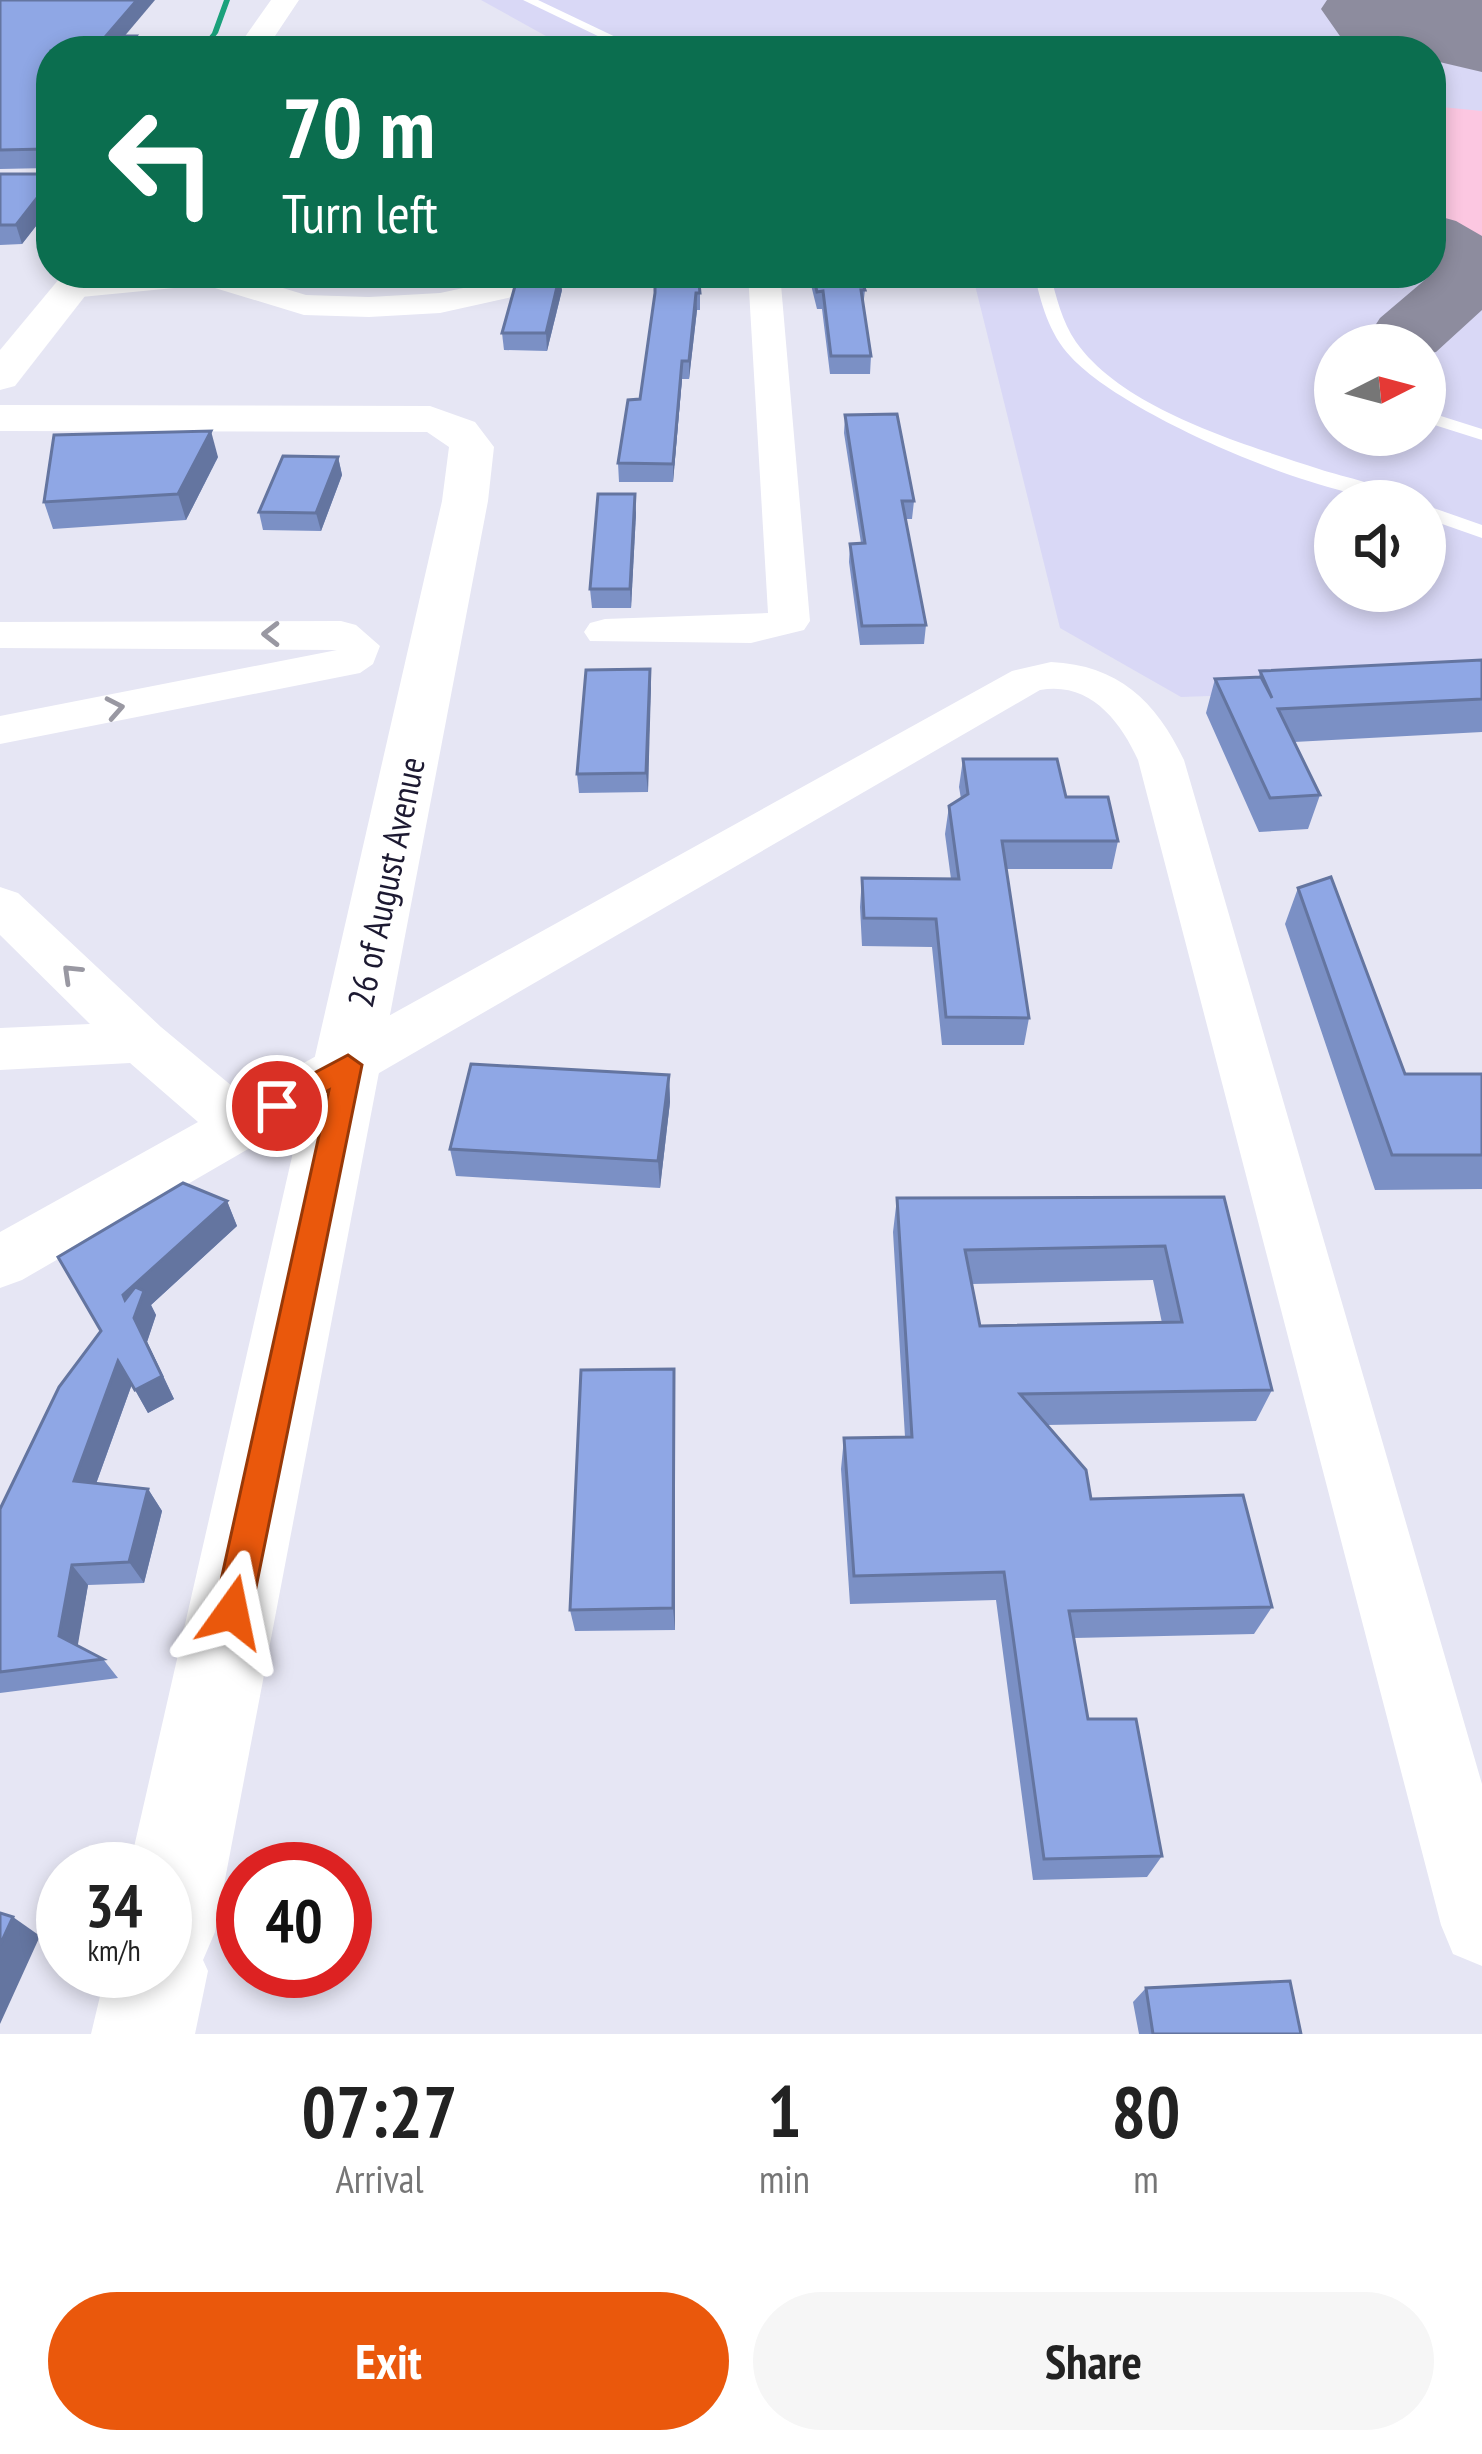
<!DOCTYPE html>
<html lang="en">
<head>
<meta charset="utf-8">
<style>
	:root { --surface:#fff; --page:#f6f6f6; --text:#222; --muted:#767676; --accent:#ea580c }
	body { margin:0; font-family:"PT Sans Narrow",sans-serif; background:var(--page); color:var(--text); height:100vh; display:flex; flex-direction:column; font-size:45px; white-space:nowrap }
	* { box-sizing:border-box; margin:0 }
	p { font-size:39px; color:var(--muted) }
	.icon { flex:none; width:66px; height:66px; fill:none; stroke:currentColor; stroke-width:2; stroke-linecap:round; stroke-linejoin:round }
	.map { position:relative; height:2034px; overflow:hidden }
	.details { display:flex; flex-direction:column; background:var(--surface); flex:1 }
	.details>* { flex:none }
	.guide { position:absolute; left:36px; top:36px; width:1410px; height:252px; border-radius:48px; box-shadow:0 6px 18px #0003; background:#0b6e4f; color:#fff; overflow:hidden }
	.needle { width:78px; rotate:84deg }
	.fabs { position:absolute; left:1314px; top:324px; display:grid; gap:24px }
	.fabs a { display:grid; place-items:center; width:132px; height:132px; border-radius:50%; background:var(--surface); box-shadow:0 6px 18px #0003; font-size:60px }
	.speed { position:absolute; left:36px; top:1842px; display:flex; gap:24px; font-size:60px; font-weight:700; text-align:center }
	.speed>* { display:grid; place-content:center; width:156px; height:156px; border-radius:50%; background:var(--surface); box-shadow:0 6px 18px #0003; line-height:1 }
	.speed small { font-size:30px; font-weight:400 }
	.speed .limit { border:18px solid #d22; background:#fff; color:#111 }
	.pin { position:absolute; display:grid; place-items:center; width:102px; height:102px; color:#fff; margin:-51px; border:6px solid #fff; border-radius:50%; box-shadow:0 3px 12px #0007 }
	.me { position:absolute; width:132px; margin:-66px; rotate:12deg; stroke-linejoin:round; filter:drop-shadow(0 0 9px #0008) }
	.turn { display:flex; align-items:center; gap:42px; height:252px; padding:0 48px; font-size:54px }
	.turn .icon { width:156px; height:156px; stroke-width:2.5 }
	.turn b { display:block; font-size:84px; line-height:102px }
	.eta { display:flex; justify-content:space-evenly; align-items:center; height:204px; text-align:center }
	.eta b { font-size:72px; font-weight:700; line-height:84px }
	.action { display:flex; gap:24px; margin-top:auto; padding:24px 48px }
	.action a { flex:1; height:138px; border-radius:72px; background:var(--accent); color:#fff; font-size:48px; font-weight:700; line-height:138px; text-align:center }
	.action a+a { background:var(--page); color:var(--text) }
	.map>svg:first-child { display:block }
	.built { fill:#d9d8f6; fill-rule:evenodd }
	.green { fill:#fcc7e1 }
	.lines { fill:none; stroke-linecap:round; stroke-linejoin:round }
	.stream { fill:#1ba17b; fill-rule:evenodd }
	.taxiway { fill:#8d8c9e; fill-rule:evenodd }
	.runway { fill:#8d8c9e; fill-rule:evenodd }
	.lane { fill:#fff; fill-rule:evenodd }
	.street { fill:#fff; fill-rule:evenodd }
	.secondary { fill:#fff; fill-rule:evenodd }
	.wall { fill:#7b90c5; fill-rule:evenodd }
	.shaded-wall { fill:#6475a0 }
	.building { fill:#8fa7e5; stroke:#6475a0; stroke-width:3; fill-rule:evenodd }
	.oneway { stroke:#9998a2 }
	.route { fill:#ea580c; stroke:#983908; stroke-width:3 }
	.labels { text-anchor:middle; stroke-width:10; stroke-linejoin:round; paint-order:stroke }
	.street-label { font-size:36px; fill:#1c1931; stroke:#fff }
</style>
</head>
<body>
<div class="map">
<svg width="1482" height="2034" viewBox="0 0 1482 2034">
	<rect width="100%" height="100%" fill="#e6e6f4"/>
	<path class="built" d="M481 0H1482V686L1181 697 1060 628 972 273H1431V51H573ZM1335 345H1425V435H1335ZM1335 501H1425V591H1335Z"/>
	<path class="green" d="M1431 106 1482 111V237L1431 223Z"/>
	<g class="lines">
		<path class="stream" d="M224 0H230L218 33 204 51H197L212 33Z"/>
		<g class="taxiway">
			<path d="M1472 0H1482V34L1433 37 1426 41 1433 51 1431 54 1375 51 1367 38C1391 4 1433 1 1472 0Z"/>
			<path d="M1431 214 1456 221 1482 236V310L1436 352 1425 354V345H1375L1369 335 1380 318 1433 273Z"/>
		</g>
		<path class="runway" d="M1327 0H1482V72L1431 60V51H1391L1342 39 1321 9Z"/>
		<g class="lane">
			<path d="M523 0H538L645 51H629Z"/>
			<path d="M1034 273H1050C1056 296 1062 322 1076 342 1124 410 1244 444 1319 469 1346 478 1384 484 1406 501 1326 501 1125 416 1071 357 1049 334 1041 303 1034 273Z"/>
			<path d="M1402 331 1416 335 1408 345H1391Z"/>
			<path d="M1425 411 1482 429V440L1425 422Z"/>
			<path d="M1425 505 1482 525V538L1425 518Z"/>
		</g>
		<g class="street">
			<path d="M135 273H233L306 295 369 297 440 293 534 273H593L588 280 440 313 369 317 304 315 205 285 71 298 55 289 71 280Z"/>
			<path d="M748 273H780L810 621 804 630 751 643 590 641 584 632 590 623 605 619 768 613Z"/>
			<path d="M341 621 356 625 380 646 373 664 360 673 0 744V716L337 650 0 648V622Z"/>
			<path d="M1051 662C1118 665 1156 701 1184 760L1482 1784V1966L1453 1954 1441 1925 1138 760C1120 720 1089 681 1040 690L22 1280 0 1288V1232L198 1122 130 1063 0 1070V1028L90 1024 0 935V887L18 893 161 1027 244 1096 1012 671Z"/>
		</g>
		<g class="secondary">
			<path d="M271 0H299L265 51H235Z"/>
			<path d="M64 273H103L15 386 0 390V350Z"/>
			<path d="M0 405 430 406 475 422 494 447 488 501 215 1932 203 1960 208 1971 195 2034H91L106 1971H165V1869H129L442 501 449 447 427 432 0 431Z"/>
		</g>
	</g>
	<g class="wall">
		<path d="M0 0 125 36H136L140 51H51V217H43L22 244 0 245V174H45L50 169 49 168 0 169Z"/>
		<path d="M808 273H859L865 290 863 307 871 356 870 374H830L822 309H817Z"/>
		<path d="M562 290 547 351 504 350 502 333Z"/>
		<path d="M655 293H700V310H697L689 379H682L673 482H619L618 463 640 399Z"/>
		<path d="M845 415 914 501 912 519H906L926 625 924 644 860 645 849 562 850 544 861 543 844 433Z"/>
		<path d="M218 457 186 520 53 529 44 502Z"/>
		<path d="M338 457 342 475 321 531 263 530 259 512Z"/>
		<path d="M636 513 631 608H592L590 589Z"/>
		<path d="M1482 660V732L1294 742 1320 795 1308 829 1259 832 1206 713 1215 679 1259 677 1260 671Z"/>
		<path d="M650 669 648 792 579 793 577 774Z"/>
		<path d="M963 759 1066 797 1118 841 1112 869H1006L1029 1018 1024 1045H942L932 947 862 946 860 907 862 878 951 879 945 834 949 806 961 799 959 787Z"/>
		<path d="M1298 888 1405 1074H1482V1189L1375 1190 1285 924Z"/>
		<path d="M669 1075 670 1102 660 1188 456 1176 450 1149Z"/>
		<path d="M1224 1197 1272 1390 1256 1421 1047 1425 1091 1499 1272 1607 1254 1634 1074 1638 1088 1719 1162 1856 1147 1877 1033 1880 996 1600 850 1604 841 1469 844 1438 905 1437 893 1232 897 1198ZM1153 1280 1162 1323 980 1326 972 1284Z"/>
		<path d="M227 1201 237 1226 151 1305 156 1315 147 1342 174 1399 148 1413 132 1384 96 1484 148 1489 162 1511 144 1583 88 1585 77 1646 103 1659 118 1678 0 1693V1509Z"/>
		<path d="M675 1394V1630L575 1631 570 1610Z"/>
		<path d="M1146 1988 1301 2034H1139L1133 2002Z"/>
	</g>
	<g class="shaded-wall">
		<path d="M137 0H155L112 51 106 36Z"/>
		<path d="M136 36 140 51H124Z"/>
		<path d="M37 198 43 217 22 244 16 225Z"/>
		<path d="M560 274 562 290 547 351 546 333Z"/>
		<path d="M696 293 697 310 689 379V361Z"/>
		<path d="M682 361V379L673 482V464Z"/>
		<path d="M211 431 218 457 186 520 178 494Z"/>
		<path d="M338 457 342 475 321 531 316 513Z"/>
		<path d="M635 494 636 513 631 608 630 589Z"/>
		<path d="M650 669 651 688 648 792 646 773Z"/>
		<path d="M669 1075 670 1102 660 1188 658 1161Z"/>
		<path d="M227 1201 237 1226 151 1305 156 1315 147 1342 174 1399 148 1413 135 1390 123 1295Z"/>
		<path d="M118 1361 132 1384 89 1503 74 1481Z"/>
		<path d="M674 1369 675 1394V1630L673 1608Z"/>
		<path d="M148 1489 162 1511 144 1583 129 1562Z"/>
		<path d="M72 1565 88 1585 76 1656 59 1636Z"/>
		<path d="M13 1917 40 1936 0 2024V1945Z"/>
	</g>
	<g class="building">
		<path d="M0 0H137L106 36H136L124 51H51V198H37L16 225H0V174H45L50 169 45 149 0 150Z"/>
		<path d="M655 273H698L700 293H696L689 361H682L673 464 618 463 628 400 640 399 655 293Z"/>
		<path d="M813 273H859L865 290H861L871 356H831L823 291 817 292Z"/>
		<path d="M560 274 546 333H502L515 286Z"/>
		<path d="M897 414 914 501H902L926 625 862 626 850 544 865 543 845 415Z"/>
		<path d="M211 431 178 494 44 502 54 435Z"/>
		<path d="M283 456 338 457 316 513 259 512Z"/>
		<path d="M598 494H635L630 589H590Z"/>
		<path d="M1482 660V699L1278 709 1320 795 1270 798 1215 679 1261 677 1272 698 1260 671Z"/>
		<path d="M650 669 646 773 577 774 586 670Z"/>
		<path d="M963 759H1057L1066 797H1108L1118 841H1002L1029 1018 946 1017 936 919 864 918 862 878 959 879 949 806 968 794Z"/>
		<path d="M1331 877 1405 1074H1482V1155H1392L1298 888Z"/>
		<path d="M471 1064 669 1075 658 1161 450 1149Z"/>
		<path d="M183 1183 227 1201 123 1295 125 1300 135 1287 144 1291 134 1318 162 1376 135 1390 118 1361 74 1481 148 1489 129 1562 72 1565 59 1636 103 1659 0 1672V1509L59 1387 101 1331 58 1257Z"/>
		<path d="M1224 1197 1272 1390 1020 1394 1086 1470 1091 1499 1243 1495 1272 1607 1069 1611 1088 1719H1136L1162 1856 1044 1859 1004 1572 854 1576 844 1438 912 1437 897 1198ZM1165 1246 1182 1322 980 1326 965 1250Z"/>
		<path d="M674 1369 673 1608 570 1610 581 1370Z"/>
		<path d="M0 1913 13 1917 0 1945Z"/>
		<path d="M1290 1981 1301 2034H1153L1146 1988Z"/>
	</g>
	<defs><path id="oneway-chevron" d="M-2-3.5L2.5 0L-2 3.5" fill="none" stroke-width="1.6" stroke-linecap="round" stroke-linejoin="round" transform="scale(3)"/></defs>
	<g class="oneway">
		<use href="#oneway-chevron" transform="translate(271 634) rotate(180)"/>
		<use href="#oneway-chevron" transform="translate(115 708) rotate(-11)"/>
		<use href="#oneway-chevron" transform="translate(71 973) rotate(-136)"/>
	</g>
	<path class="route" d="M348 1055 362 1065 251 1612 245 1625 232 1631 220 1625 214 1612 329 1090 277 1117 267 1113 263 1106 267 1098Z"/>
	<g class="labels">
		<g class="street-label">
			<text transform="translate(386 882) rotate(-78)" y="13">26 of August Avenue</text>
		</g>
	</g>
</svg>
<div class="fabs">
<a><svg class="needle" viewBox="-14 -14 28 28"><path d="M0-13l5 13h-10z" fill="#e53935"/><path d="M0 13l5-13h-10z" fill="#767676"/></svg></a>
<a><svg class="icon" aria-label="sound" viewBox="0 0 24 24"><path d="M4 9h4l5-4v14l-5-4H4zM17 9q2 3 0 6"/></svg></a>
</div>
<div class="speed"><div>34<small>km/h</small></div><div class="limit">40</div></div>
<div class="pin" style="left:277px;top:1106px;background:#d93025"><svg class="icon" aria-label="arrive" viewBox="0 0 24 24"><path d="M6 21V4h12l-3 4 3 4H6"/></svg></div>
<svg class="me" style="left:232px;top:1612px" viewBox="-20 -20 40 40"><path d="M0-17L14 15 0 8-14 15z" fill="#ea580c" stroke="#fff" stroke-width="4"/></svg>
<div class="guide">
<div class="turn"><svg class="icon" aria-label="left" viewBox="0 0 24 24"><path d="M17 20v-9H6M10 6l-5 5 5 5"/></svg><div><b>70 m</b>Turn left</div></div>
</div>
</div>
<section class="details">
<div class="eta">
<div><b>07:27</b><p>Arrival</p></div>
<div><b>1</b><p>min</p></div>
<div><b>80</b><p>m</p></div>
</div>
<div class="action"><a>Exit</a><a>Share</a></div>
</section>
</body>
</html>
